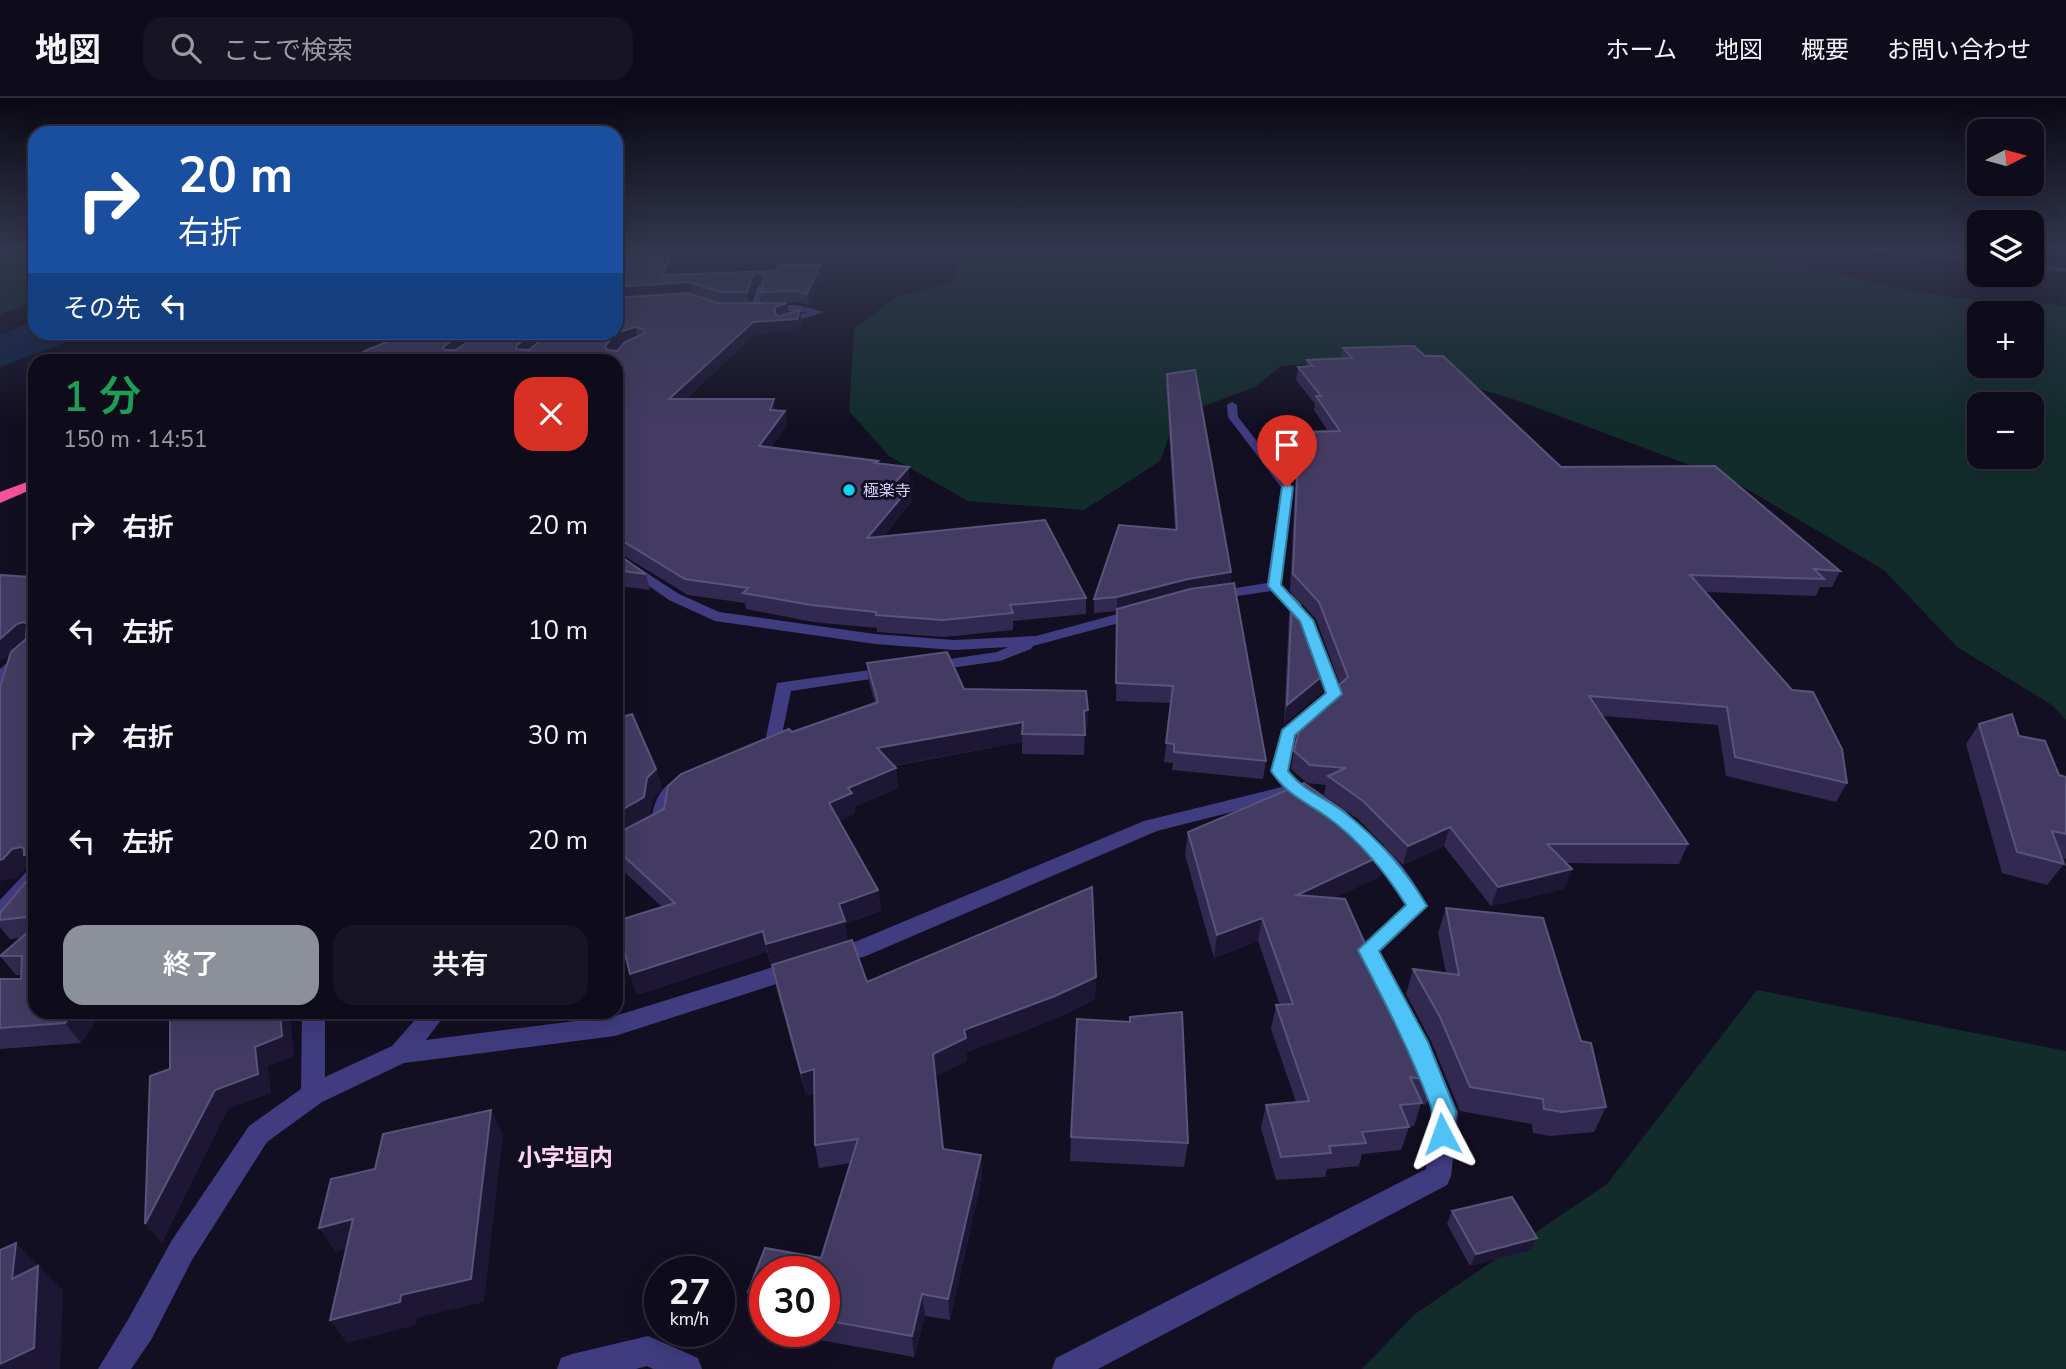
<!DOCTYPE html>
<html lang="ja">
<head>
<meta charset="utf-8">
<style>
	:root { --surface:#0e0b1a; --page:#171423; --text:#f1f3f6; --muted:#9b9ba2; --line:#2e2b39; --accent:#8c9099 }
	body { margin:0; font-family:"Nunito Sans","Noto Sans JP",sans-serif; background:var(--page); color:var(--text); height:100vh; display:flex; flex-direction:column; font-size:26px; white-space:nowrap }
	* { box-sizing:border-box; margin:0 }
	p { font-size:23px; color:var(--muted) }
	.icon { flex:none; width:38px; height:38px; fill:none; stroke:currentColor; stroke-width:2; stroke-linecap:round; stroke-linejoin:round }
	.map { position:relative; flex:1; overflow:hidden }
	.side { position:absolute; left:28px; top:256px; width:595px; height:665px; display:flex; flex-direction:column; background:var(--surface); border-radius:21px; box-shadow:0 7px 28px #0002,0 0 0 2px var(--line) }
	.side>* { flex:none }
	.guide { position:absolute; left:28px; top:28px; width:595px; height:214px; border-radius:21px; box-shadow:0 7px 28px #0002,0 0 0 2px var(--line); background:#1a4fa0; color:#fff; overflow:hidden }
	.needle { width:46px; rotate:84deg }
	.buttons { position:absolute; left:1967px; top:21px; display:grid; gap:14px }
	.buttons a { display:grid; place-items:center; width:77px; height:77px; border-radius:14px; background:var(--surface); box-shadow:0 7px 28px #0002,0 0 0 2px var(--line); font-size:35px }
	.speed { position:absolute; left:644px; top:1158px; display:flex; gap:14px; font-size:35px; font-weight:700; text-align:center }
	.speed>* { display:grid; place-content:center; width:91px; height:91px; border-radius:50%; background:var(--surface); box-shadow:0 7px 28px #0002,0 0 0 2px var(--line); line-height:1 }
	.speed small { font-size:18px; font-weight:400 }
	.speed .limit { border:10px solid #d22; background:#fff; color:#111 }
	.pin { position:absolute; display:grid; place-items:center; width:60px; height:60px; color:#fff; margin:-72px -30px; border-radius:50% 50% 50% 0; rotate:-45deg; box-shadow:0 0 7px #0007 }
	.pin .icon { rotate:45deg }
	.me { position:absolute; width:77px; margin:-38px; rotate:356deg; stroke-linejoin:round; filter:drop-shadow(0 0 5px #0008) }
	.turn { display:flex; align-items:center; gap:24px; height:147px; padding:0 35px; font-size:32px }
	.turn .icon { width:91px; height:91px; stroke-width:2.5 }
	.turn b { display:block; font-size:49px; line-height:60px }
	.then { display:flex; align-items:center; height:66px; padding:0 35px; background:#0003; gap:14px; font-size:26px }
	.round { display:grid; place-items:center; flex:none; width:74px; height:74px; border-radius:21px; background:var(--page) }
	.summary { display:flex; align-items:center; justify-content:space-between; height:119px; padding:0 35px }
	h1 { font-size:42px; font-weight:600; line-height:52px; color:#1e9e55 }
	.button { display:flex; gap:14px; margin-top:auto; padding:14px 35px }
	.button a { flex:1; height:80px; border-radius:21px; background:var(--accent); color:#fff; font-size:28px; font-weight:600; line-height:80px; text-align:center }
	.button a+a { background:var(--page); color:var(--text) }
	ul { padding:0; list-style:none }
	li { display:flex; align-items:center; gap:21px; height:105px; padding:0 35px }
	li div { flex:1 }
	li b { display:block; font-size:26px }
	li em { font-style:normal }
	header { display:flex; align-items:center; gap:42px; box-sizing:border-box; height:98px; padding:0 35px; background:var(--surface); border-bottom:2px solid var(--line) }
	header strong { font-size:33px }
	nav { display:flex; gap:38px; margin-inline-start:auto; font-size:24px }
	.search { width:490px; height:63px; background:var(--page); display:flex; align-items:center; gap:18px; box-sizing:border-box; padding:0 24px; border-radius:21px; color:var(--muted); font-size:26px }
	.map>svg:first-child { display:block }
	.green { fill:#122c2c; fill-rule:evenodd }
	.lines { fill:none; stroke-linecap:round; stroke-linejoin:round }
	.stream { fill:#102345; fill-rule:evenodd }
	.river { fill:#102345; fill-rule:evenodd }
	.minor { fill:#403c7f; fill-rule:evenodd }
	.highway { fill:#f8529d; fill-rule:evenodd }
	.wall { fill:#31294f; fill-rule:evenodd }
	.shaded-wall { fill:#1d1735 }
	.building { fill:#433b62; stroke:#5a537a; stroke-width:2; fill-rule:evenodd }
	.route { fill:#4fc3f7; stroke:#337fa1; stroke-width:2 }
	.poi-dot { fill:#0ad4f1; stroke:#130f22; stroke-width:2.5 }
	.labels { text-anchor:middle; stroke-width:6; stroke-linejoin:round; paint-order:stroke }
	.far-poi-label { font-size:16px; fill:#d8d2fd; stroke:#130f22; text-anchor:start }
	.near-neighbourhood-label { font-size:24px; font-weight:bold; fill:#fdd4ed; stroke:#130f22 }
</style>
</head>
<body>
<header>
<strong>地図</strong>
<div class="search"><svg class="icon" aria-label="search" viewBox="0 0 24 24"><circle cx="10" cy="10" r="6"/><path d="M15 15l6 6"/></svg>ここで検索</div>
<nav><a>ホーム</a><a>地図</a><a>概要</a><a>お問い合わせ</a></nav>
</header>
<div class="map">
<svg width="2066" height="1271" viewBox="0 0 2066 1271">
	<rect width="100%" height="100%" fill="#130f22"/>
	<g class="green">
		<path d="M0 149H35V204L0 216Z"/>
		<path d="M971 149H1722C1793 163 1861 184 1932 196 1976 204 2022 204 2066 208V622L2052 607 1957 549 1884 472 1735 384 1522 304 1384 261 1281 268 1255 289 1177 318 1160 363 1084 412 968 403 889 358 849 313 854 230 897 199 952 184 959 165ZM1979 215H2032V268H1979ZM1979 306H2032V359H1979Z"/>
		<path d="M1757 892 2066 953V1271H1362L1415 1216 1607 1086Z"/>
	</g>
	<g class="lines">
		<path class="stream" d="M2032 149 2066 150V154L2032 152Z"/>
		<path class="river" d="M35 223V234H74L67 244 0 269V237Z"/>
		<g class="minor">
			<path d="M1835 149H1859L1979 161V165Z"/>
			<path d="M2032 166 2066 170V174L2032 170Z"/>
			<path d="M758 187 765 189 757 211 750 213Z"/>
			<path d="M766 207H798L824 214 782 227 779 226V222L808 214 763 212 762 210Z"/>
			<path d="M1232 304 1237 307 1238 319 1293 389 1281 487 1314 522 1342 596 1296 637 1288 672 1304 692 1302 696 1157 733 866 858 833 868 825 866 822 860 825 854 850 846 1144 723 1282 689 1270 673 1282 631 1325 595 1299 523 1271 493 1211 502 1204 498 1211 494 1267 485 1281 389 1228 319 1227 307Z"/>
			<path d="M616 455 679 496 719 514 875 536 954 542 1036 538 1140 510 1148 515 1145 518 1033 548 1031 551 1000 563 929 573 921 568 923 565 997 554 1008 549 954 552 875 546 715 523 669 502 616 465Z"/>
			<path d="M35 543V556L6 583 0 585V571L29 545Z"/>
			<path d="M891 569 897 571 899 574 897 577 791 593 779 651 759 656 750 651 753 647 765 644 777 585Z"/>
			<path d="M681 680 690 686 671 707 668 729 616 758V742L652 721C653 704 662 685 681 680Z"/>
			<path d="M1368 739C1391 746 1416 787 1428 808L1380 854 1398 887 1395 893 1387 896 1379 893 1357 852 1405 807 1383 772 1358 746 1361 741Z"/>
			<path d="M35 770V790L7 820 0 823V802L28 772Z"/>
			<path d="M796 862 804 865 807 871 804 877 615 938 404 965 322 1004 267 1044 192 1162 151 1242 131 1271H98L129 1220 172 1142 249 1028 301 991 302 914H325V979L392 948 422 914H447L426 942 615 918Z"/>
			<path d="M1426 956 1435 959 1458 1014 1451 1078 1447 1087 1098 1271H1052L1056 1260 1426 1071 1432 1014 1414 966 1417 959Z"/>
			<path d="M648 1238 698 1260 702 1271H653L647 1268 636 1271H557L561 1260 572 1256Z"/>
		</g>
		<path class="highway" d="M35 381V390L0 405V394Z"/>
	</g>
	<g class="wall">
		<path d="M620 149H682L669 176 775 173 820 167 821 178 809 207 798 204 767 205 788 215 800 212 802 224 798 233 755 236 686 301 785 313 787 327 771 349 878 363V366L910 384 907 388 912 403 883 439 1086 500V516L1013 523V532L944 539 877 534V530L813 524 746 511 745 505 688 497 616 453V262H349L616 234ZM760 185 763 186 760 194 762 205H748L755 188ZM691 195 721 205 688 196ZM623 246 617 253H614L619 248Z"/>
		<path d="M1343 250 1561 369 1840 473 1832 489H1820L1816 498 1705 494 1847 685 1836 704 1726 678 1718 627 1602 618 1688 746 1679 766 1566 765 1572 771 1564 791 1491 808 1444 748 1403 767 1359 722 1324 697 1326 687 1307 685 1291 671 1294 653 1340 586 1316 521 1290 493 1297 349 1299 334 1328 333 1314 312 1315 306 1296 282 1298 269 1306 268 1307 262 1341 260Z"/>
		<path d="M1167 276 1231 474 1230 485 1266 663 1263 681 1172 672 1173 665 1164 664 1171 605 1116 603 1117 513 1094 515V501L1175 432 1166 287Z"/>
		<path d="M616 455 646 476 650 492 619 488 616 490Z"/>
		<path d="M1292 498 1322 594 1284 626 1289 516Z"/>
		<path d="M947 554 964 591 1086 593 1088 612 1087 632H1085L1084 657 1022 656V644L894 668 896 670 898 690 854 709 855 715 839 723 878 792 881 813 845 826 847 843 852 842 867 884 1092 789 1096 879 1095 901 1055 921 967 954V963L935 978 943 1051 981 1057 982 1079 950 1222 925 1218 914 1259 786 1236V1234H824V1174H765V1217L755 1215 748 1194 765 1150 821 1160 851 1065 819 1070 815 1047 814 995 806 997 776 889 772 867 771 868 767 854 637 897 630 876 617 823 662 809 616 766V621L632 616 656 671 662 691 652 701 650 718 664 711 668 688 681 676 789 631 792 634 875 605 869 584 867 565Z"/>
		<path d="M1979 626 2019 638 2059 677 2066 679V761L2062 760 2064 766 2047 787 2002 775 1966 646Z"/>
		<path d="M1188 734 1381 778 1334 800 1375 868 1435 983 1426 1007 1421 1006 1414 1028 1409 1029 1401 1052 1362 1056 1359 1068 1327 1071 1325 1079 1276 1082 1261 1030 1266 1007 1296 1004 1271 931 1276 907H1280L1258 843 1214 860 1185 757Z"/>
		<path d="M35 773V914H123L96 922 81 945 0 951V881H21V877H16L0 858 21 840 10 841 0 829V815Z"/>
		<path d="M1446 810 1581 943 1606 1009 1594 1034 1550 1038 1533 1035 1532 1026 1460 1013 1431 943 1406 896 1413 871 1446 875 1438 835Z"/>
		<path d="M1077 921 1130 924 1188 1045 1184 1069 1070 1063Z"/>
		<path d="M1452 1113 1531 1152 1470 1168 1447 1126Z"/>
	</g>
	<g class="shaded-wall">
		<path d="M675 149H682L665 186 689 184 691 195 616 200V189L662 177Z"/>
		<path d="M820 167 821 178 809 207 807 196Z"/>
		<path d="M758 174 760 185 755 188 748 205 747 194 753 177Z"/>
		<path d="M787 205 789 217 800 212 802 224 798 233 755 236 672 315 669 301 753 224 775 209Z"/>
		<path d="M635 229 638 241 619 248 608 260 605 248 616 235Z"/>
		<path d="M463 234H483L446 262 443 249Z"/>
		<path d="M533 234H551L519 260 516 251V248Z"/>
		<path d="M774 301 776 314 770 312Z"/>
		<path d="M785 313 787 327 761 362 759 348Z"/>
		<path d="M909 369 910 384 895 401 894 386Z"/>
		<path d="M911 388 912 403 869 456 867 440Z"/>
		<path d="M1231 474 1229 488 1186 494 1117 513V499L1188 481Z"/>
		<path d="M616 475 619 488 616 490Z"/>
		<path d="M24 524 34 541 9 559 0 562V541L17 526Z"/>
		<path d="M1326 575 1322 594 1284 626 1287 607Z"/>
		<path d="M1088 612 1087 632 1083 633 1084 613Z"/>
		<path d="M1023 624 1022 644 879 670 877 650Z"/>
		<path d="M896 670 898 690 854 709 855 715 832 726 829 705 848 690Z"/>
		<path d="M656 671 662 691 652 701 650 719 616 739V715Z"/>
		<path d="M1450 729 1444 748 1403 767 1408 748Z"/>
		<path d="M21 749 26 756 35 755V772L32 768 26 770 17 780 0 783V762L12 751Z"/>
		<path d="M1387 755 1381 778 1293 820 1297 797Z"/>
		<path d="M1572 771 1564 791 1491 808 1498 789Z"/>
		<path d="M878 792 881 813 845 826 848 844 771 868 766 846 839 806Z"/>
		<path d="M1262 820 1258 843 1214 860 1217 837Z"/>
		<path d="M763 833 767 854 637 897 630 876Z"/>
		<path d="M1096 879 1095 901 1055 921 967 954V963L935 978 933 956 964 932Z"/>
		<path d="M74 914H123L96 922 81 945 65 925Z"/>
		<path d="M280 914H290L294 958 268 968 271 995 228 1011 162 1145 145 1126 215 992 255 949Z"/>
		<path d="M814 971 818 993 806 997 801 975Z"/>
		<path d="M491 1012 503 1036 484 1204 417 1220 416 1227 347 1245 330 1222 401 1197Z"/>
		<path d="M981 1057 982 1079 950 1222 948 1201Z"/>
		<path d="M353 1121 369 1145 336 1154 319 1130Z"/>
		<path d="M1537 1140 1531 1152 1470 1168 1476 1156Z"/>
		<path d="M16 1145 63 1192 60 1271H0Z"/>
		<path d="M922 1196 925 1218 914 1259 912 1238Z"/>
	</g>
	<g class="building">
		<path d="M620 149H675L662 177 775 173 779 167H820L807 196 797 193 760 194 766 177 758 174 753 177 747 194H720L689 184 616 189V154Z"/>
		<path d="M688 195 718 205H787L775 209V216L780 218 800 212 797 221 753 224 669 301H774L770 312 785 313 759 348 878 363 875 365 909 369 894 386 911 388 867 440 1045 422 1086 500 1010 507 1013 515 943 522 876 517V514L811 507 743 495 748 490 685 481 616 439V262H349L367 252 412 234H463L443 249 445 252H456L482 234H533L516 248V251L529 252 551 234H616V200ZM635 229 643 231 645 235 625 244 617 253 607 252 605 248 616 235Z"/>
		<path d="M1414 248 1425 258H1443L1561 369 1715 368 1840 473 1814 471 1824 481 1690 477 1792 592 1813 594 1842 651 1847 685 1735 659 1727 609 1589 598 1688 746H1547L1572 771 1498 789 1450 729 1408 748 1363 703 1328 678 1346 670 1310 667 1294 653 1302 620 1348 579 1319 504 1293 476 1299 334 1340 333 1316 298H1321L1298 269 1313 268 1307 262 1352 260 1343 250Z"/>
		<path d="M1195 272 1231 474 1188 481 1117 499 1094 501 1119 427 1177 432 1167 276Z"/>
		<path d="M616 455 646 476 616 472Z"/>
		<path d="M0 477 31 479 35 477V755L24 757V751L21 749 12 751 3 761 0 762V589L11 554 26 541 27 526 24 524 17 526 0 541Z"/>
		<path d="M1234 485 1266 663 1174 654V646L1166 645 1173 588 1116 585 1117 511 1190 491Z"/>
		<path d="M1292 498 1300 506 1326 575 1287 607Z"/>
		<path d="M947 554 964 591 1086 593 1088 612 1084 613 1085 637 1022 636 1023 624 877 650 896 670 848 690 852 695 829 705 878 792 839 806 845 823 766 846 763 833 630 876 617 823 675 805 616 751V736L664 711 668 688 681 676 789 631 792 634 878 604 867 565Z"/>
		<path d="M632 616 656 671 647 680 644 699 616 715V621Z"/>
		<path d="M2012 616 2019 638 2045 643 2059 677 2066 679V736L2052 733 2064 766 2017 754 1979 626Z"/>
		<path d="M1304 685 1344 713 1387 755 1297 797 1345 801 1375 868H1381L1410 923 1435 983 1410 979 1422 1005 1400 1007 1409 1029 1362 1034 1366 1045 1329 1048 1331 1055 1281 1059 1266 1007 1309 1003 1276 907 1293 906 1262 820 1217 837 1188 734Z"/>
		<path d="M35 773V818L0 822V815Z"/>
		<path d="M1092 789 1096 879 1055 898 964 932 966 940 933 956 943 1051 981 1057 948 1201 922 1196 912 1238 824 1222V1174H765V1197L748 1194 765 1150 821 1160 858 1041 815 1047 814 971 801 975 772 867 852 842 867 884Z"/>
		<path d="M1446 810 1543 820 1581 943 1591 945 1606 1009 1562 1014 1544 1011 1543 1001 1470 989 1440 919 1413 871 1459 877Z"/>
		<path d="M35 828V914H74L65 925 0 930V881H21L22 858H0Z"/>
		<path d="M170 914H280L282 938 255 949 258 976 215 992 145 1126 150 978 170 971Z"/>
		<path d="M1182 914 1188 1045 1071 1039 1077 921 1130 924V919Z"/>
		<path d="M491 1012 471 1181 401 1197 400 1204 330 1222 353 1121 319 1130 331 1081 375 1071 383 1036Z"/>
		<path d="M1512 1099 1537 1140 1476 1156 1452 1113Z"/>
		<path d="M16 1145 12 1181 38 1168 34 1250 0 1266V1152Z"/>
	</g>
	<linearGradient id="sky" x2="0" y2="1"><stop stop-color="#0a0813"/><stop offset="0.46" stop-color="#33374f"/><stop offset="1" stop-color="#33374f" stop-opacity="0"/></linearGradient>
	<rect width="2066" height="327" fill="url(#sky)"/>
	<path class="route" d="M1287 386 1293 389 1281 487 1313 522 1342 596 1295 637 1288 673C1306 695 1323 698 1344 714 1377 740 1406 772 1427 808L1379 853 1428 944 1456 1014 1451 1043 1442 1046 1434 1043C1428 1031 1435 1019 1430 1006 1409 951 1385 904 1358 852L1406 807C1386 775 1361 744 1330 721 1307 704 1289 699 1271 673L1282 632 1326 595 1300 523 1268 488 1282 389Z"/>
	<circle class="poi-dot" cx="849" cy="392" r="7"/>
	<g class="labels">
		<g class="far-poi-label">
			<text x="863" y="398">極楽寺</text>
		</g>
		<g class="near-neighbourhood-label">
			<text x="565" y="1068">小字垣内</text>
		</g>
	</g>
</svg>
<div class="buttons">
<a><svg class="needle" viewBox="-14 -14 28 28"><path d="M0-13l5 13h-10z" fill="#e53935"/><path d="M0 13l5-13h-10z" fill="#9b9ba2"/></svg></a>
<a><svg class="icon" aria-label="layers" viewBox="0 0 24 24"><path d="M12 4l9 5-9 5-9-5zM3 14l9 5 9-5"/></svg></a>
<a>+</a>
<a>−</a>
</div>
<div class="speed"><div>27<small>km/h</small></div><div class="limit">30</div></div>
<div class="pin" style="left:1287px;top:389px;background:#d93025"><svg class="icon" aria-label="arrive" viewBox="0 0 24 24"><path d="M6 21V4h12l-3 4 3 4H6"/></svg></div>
<svg class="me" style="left:1442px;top:1036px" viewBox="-20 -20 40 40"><path d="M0-17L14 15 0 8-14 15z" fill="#4fc3f7" stroke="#fff" stroke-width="4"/></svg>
<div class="guide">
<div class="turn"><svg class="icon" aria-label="right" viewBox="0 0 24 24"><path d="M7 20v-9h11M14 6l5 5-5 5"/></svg><div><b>20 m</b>右折</div></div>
<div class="then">その先<svg class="icon" aria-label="left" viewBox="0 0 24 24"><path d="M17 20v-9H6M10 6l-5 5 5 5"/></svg></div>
</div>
<section class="side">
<div class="summary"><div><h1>1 分</h1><p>150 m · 14:51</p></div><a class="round" style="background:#d93025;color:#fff"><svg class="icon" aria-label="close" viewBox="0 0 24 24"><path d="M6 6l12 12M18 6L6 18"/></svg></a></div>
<ul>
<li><svg class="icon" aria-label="right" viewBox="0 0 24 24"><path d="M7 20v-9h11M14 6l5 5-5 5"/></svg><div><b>右折</b></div><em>20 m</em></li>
<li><svg class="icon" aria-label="left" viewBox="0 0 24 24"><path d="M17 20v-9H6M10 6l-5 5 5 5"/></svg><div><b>左折</b></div><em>10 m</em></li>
<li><svg class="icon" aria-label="right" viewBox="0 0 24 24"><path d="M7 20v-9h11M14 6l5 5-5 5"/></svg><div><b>右折</b></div><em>30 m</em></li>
<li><svg class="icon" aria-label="left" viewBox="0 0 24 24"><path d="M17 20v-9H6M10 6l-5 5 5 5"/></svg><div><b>左折</b></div><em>20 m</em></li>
</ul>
<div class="button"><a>終了</a><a>共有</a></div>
</section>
</div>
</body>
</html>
